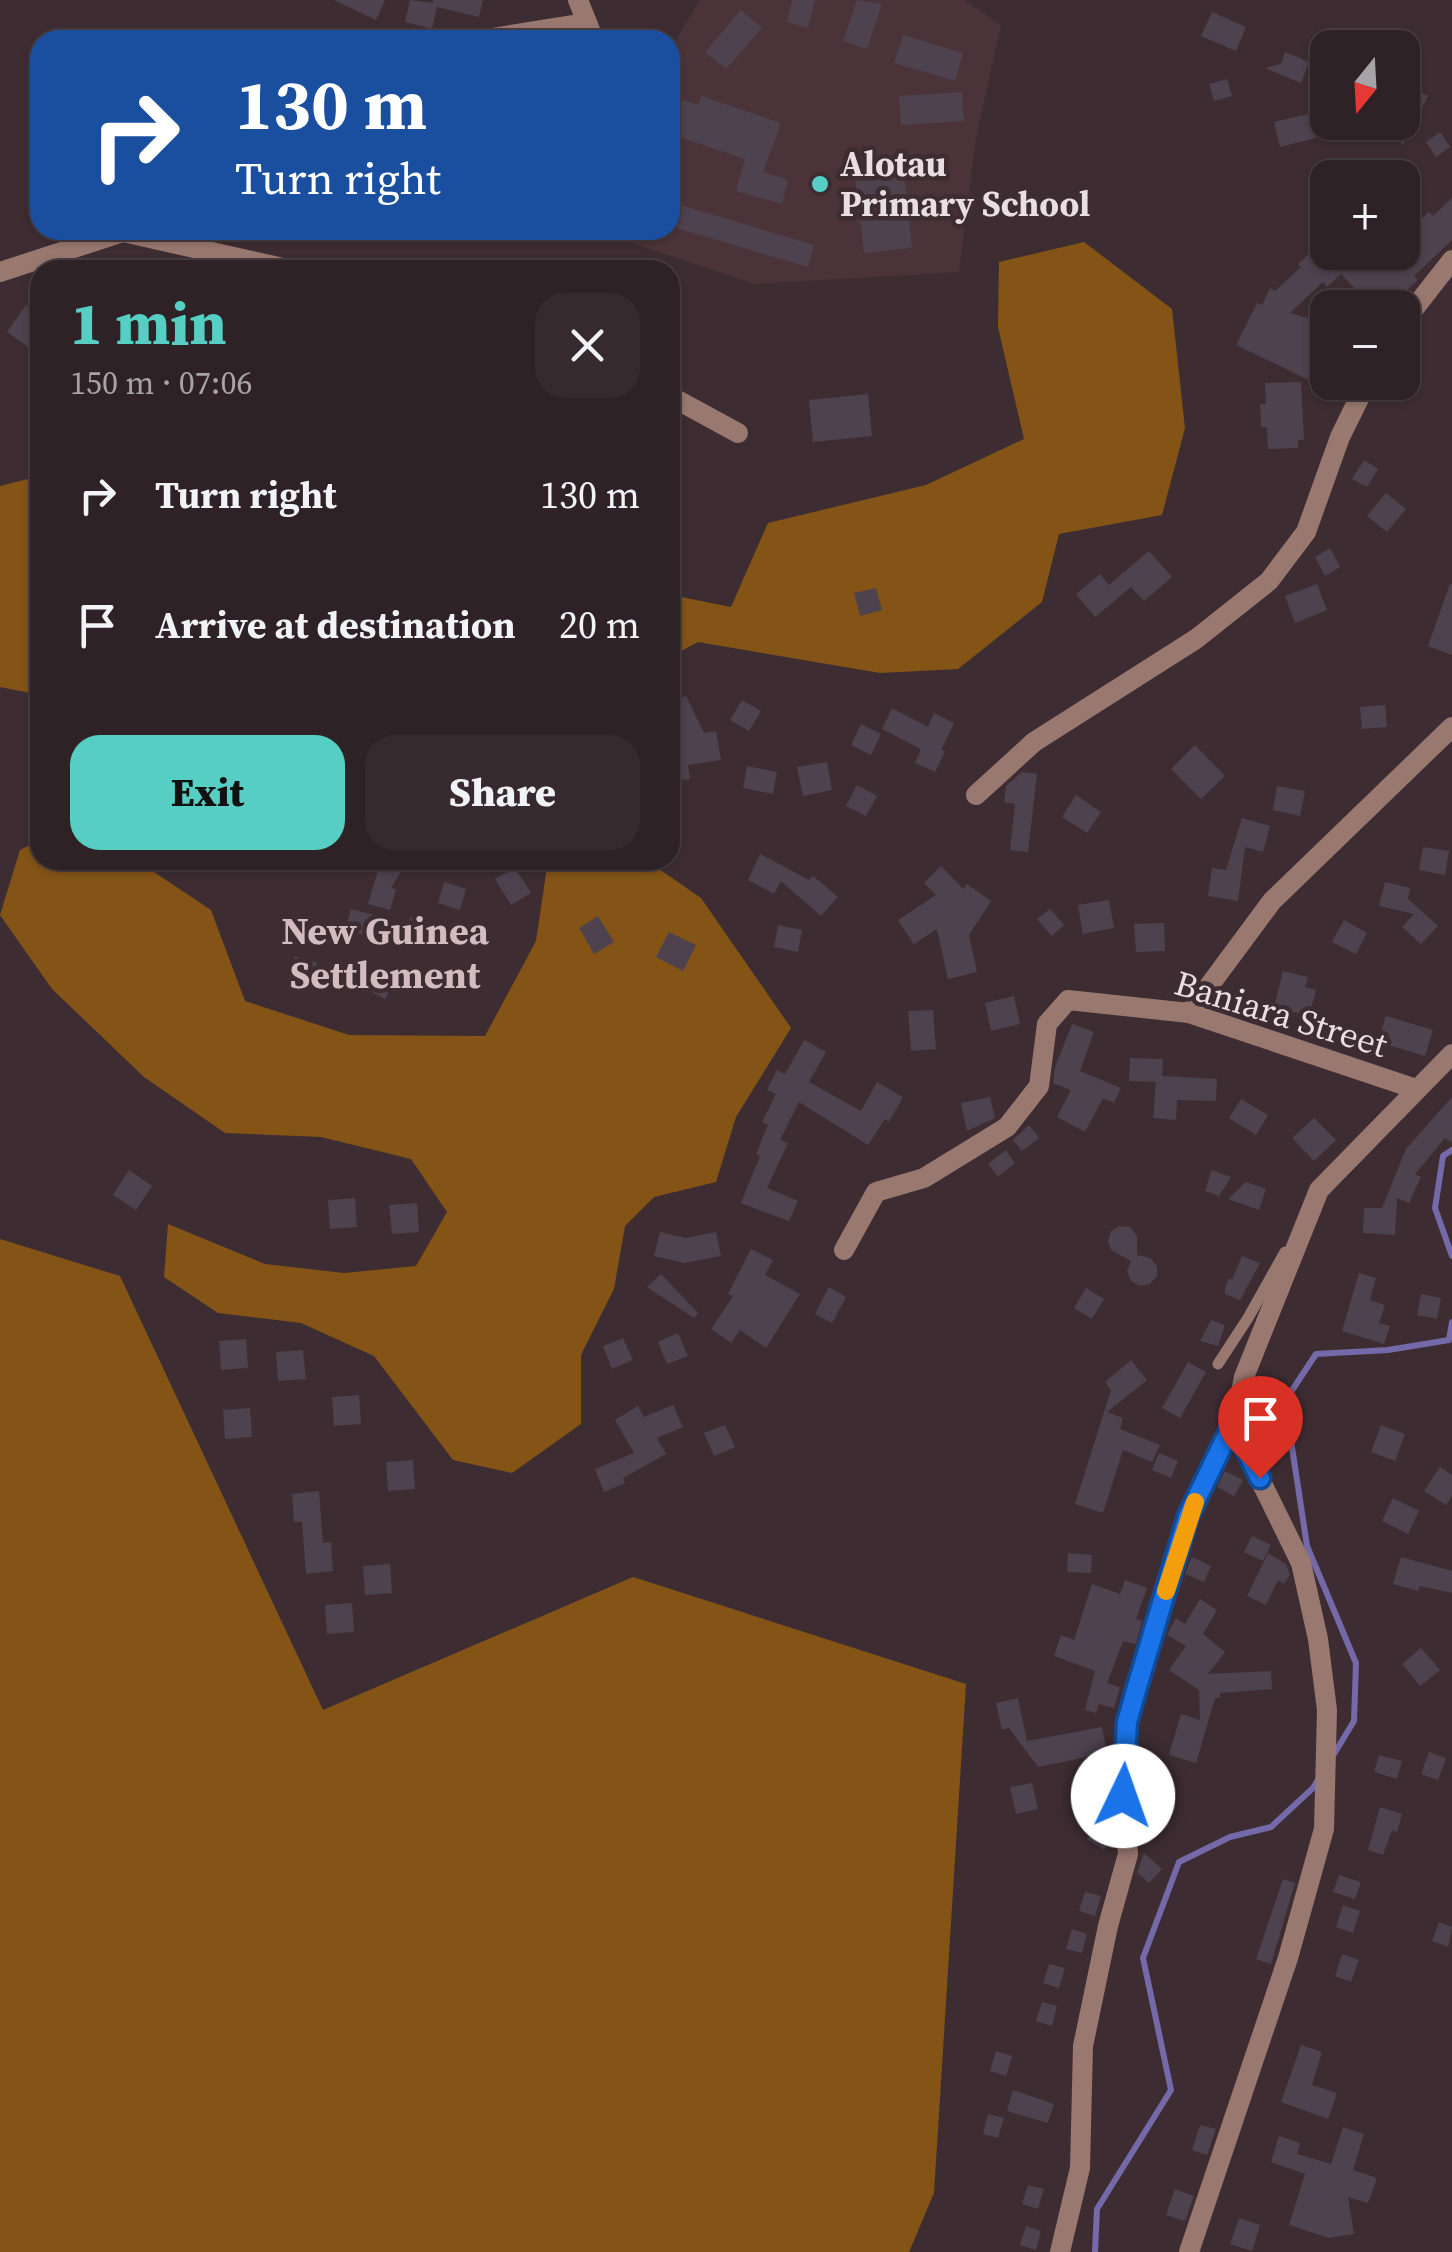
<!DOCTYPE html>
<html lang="en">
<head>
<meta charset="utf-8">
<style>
	:root { --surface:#2e2226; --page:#362a2e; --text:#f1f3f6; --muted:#a7a4a7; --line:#493f43; --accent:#56cec3 }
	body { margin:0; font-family:"Source Serif 4",serif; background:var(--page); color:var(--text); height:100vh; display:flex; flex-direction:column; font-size:38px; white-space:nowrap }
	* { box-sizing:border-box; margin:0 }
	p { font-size:32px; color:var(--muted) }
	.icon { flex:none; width:55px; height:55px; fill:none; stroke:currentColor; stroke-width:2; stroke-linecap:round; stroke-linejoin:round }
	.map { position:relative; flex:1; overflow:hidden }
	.side { position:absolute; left:30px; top:260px; width:650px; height:610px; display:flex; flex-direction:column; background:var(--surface); border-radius:30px; box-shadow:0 2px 8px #0004,0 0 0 2px var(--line) }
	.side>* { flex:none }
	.top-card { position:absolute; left:30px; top:30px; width:650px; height:210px; border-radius:30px; box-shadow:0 2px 8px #0004,0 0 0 2px var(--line); background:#1a4fa0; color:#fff; overflow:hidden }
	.needle { width:65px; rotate:198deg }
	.fabs { position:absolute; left:1310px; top:30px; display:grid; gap:20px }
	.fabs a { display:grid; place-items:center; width:110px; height:110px; border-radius:20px; background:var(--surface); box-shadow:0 2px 8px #0004,0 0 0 2px var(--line); font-size:50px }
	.pin { position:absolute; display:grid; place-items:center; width:85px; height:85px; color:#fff; margin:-102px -42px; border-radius:50% 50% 50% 0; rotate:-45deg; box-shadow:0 0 10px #0007 }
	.pin .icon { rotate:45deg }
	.me { position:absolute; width:110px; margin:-55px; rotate:3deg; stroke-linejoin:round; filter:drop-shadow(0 0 8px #0008) }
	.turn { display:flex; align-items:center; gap:35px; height:210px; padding:0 40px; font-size:45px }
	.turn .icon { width:130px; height:130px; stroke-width:2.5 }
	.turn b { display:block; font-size:70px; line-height:85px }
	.round { display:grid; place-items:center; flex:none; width:105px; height:105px; border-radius:30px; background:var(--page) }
	.overview { display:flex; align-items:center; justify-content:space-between; height:170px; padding:0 40px }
	h1 { font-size:60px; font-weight:800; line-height:75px; color:var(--accent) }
	.cta { display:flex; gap:20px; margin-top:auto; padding:20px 40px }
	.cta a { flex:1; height:115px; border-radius:30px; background:var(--accent); color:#111; font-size:40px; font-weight:800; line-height:115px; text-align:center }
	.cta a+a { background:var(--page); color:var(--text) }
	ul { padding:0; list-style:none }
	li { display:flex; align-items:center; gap:30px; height:130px; padding:0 40px }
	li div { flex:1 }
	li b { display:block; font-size:38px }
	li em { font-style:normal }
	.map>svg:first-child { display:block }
	.built { fill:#4b333a }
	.forest { fill:#835416 }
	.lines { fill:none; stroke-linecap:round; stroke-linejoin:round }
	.stream { stroke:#746aa9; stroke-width:6 }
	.building { fill:#4e424e }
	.service { stroke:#997870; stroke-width:11 }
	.minor { stroke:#997870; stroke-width:20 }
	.route-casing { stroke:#114b97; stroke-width:25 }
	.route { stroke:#1a73e8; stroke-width:18 }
	.slow { stroke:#f59e0b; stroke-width:18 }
	.poi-dot { fill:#56cec3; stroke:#3d2d32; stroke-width:4 }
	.labels { text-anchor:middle; stroke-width:9; stroke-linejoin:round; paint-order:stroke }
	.poi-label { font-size:35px; font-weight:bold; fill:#e9dee1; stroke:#3d2d32; text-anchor:start }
	.street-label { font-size:35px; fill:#e9dee1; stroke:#3d2d32 }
	.neighbourhood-label { font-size:38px; font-weight:bold; fill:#d2bcc2; stroke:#3d2d32 }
</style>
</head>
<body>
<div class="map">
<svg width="1452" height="2252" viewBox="0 0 1452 2252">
	<rect width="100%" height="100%" fill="#3d2d32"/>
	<path class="built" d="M700 0H964L1001 25 976 138 959 272 754 284 602 233 603 230H670V49Z"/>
	<g class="forest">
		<path d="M1084 242 1172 309 1185 428 1162 515 1059 534 1042 602 958 669 880 673 698 642 670 657V539L681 597 731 607 768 523 926 485 1024 439 998 327 999 262Z"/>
		<path d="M40 476V695L0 687V486Z"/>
		<path d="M40 840V860H136L211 910 245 1001 349 1035 485 1036 536 941 548 860H646L701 898 791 1028 736 1117 716 1182 654 1197 625 1226 614 1289 581 1355V1424L512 1473 453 1460 374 1356 301 1323 218 1313 164 1277 168 1224 265 1264 344 1273 416 1266 447 1212 411 1159 321 1137 225 1133 144 1077 52 989 0 915 20 850Z"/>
		<path d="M0 1239 120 1276 323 1710 633 1577 966 1684 934 2193 909 2252H0Z"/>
	</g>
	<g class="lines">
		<g class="stream">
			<path d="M1452 1150 1443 1156 1435 1208 1452 1256"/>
			<path d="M1334 1754 1354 1721 1356 1663 1307 1546 1285 1401 1316 1354 1388 1350 1449 1340 1452 1322"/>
			<path d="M1095 2252 1097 2209 1171 2090 1143 1958 1179 1862 1230 1837 1271 1827 1313 1788 1319 1778"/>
		</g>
	</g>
	<g class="building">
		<path d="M334 0H385L376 20Z"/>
		<path d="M410 0 433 3V0H483L479 17 437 7 432 29 405 22Z"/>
		<path d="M792 0H815L808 28 787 22Z"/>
		<path d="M857 0 882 4 867 49 843 41Z"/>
		<path d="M741 10 762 28 726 69 705 52Z"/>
		<path d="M1212 12 1246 27 1236 51 1201 36Z"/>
		<path d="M903 35 963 53 955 81 894 63Z"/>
		<path d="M1285 52 1309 62 1301 83 1265 68 1281 64Z"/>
		<path d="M1227 79 1232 96 1214 101 1209 84Z"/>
		<path d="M1411 88 1428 96 1403 145 1391 129 1395 122H1402V106Z"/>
		<path d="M962 92 964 121 901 125 899 96Z"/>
		<path d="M701 96 781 123 763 172 788 180 782 204 736 191 745 159 670 134 679 98 698 105Z"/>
		<path d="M1320 111 1323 122H1354L1355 128 1280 147 1274 122Z"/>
		<path d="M1440 132 1450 147 1436 157 1426 142Z"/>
		<path d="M903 165 912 248 864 253 854 169Z"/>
		<path d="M1452 198V240L1414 276 1418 280 1391 305 1386 299 1373 308 1341 274 1327 287 1323 282 1290 313 1328 324V389L1236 345 1257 303 1262 305 1270 288 1275 291 1301 267 1298 264 1316 247 1319 250 1328 242V252H1349L1367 272 1388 252H1402L1404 235 1429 212 1433 216Z"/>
		<path d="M670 202 814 245 808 267 670 226Z"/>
		<path d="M26 305 40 315V355L7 332Z"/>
		<path d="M1301 382 1304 440H1298V448L1268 449 1267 427H1261L1260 404H1266L1265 383Z"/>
		<path d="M868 394 872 436 813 442 809 400Z"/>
		<path d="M1364 460 1378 469 1367 487 1352 479Z"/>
		<path d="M1386 493 1406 509 1387 532 1367 516Z"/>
		<path d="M1330 548 1340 567 1325 576 1315 557Z"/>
		<path d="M1149 551 1172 577 1144 601 1131 587 1095 617 1076 594 1100 574 1109 585Z"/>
		<path d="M1317 584 1327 610 1295 623 1285 596Z"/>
		<path d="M1450 584H1452V655L1428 646Z"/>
		<path d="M876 588 882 610 860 616 854 593Z"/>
		<path d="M686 696 704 733 716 731 721 760 688 765 690 779 670 781V704Z"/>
		<path d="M742 700 761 711 749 731 730 720Z"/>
		<path d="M1385 705 1387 727 1362 729 1360 707Z"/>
		<path d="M892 708 928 727 934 713 954 723 941 750 945 751 935 772 915 763 921 749 882 729Z"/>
		<path d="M861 724 881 734 871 755 851 745Z"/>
		<path d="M1195 745 1225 776 1201 799 1171 769Z"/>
		<path d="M827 762 832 790 803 796 797 767Z"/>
		<path d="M747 766 777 772 773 794 743 788Z"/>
		<path d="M1022 772 1037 774 1028 852 1010 850 1015 804 1004 802 1006 786Z"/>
		<path d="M857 785 877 796 866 816 846 806Z"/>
		<path d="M1277 786 1305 791 1300 816 1273 810Z"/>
		<path d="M1076 795 1101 812 1087 833 1062 817Z"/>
		<path d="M1242 818 1270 826 1263 852 1245 847 1238 901 1208 896 1212 868 1226 870Z"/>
		<path d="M1423 847 1449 851 1445 875 1419 870Z"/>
		<path d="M760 854 809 880 813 876 838 897 821 916 781 881 774 894 748 880Z"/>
		<path d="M381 860H408L391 888 396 889 390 910 368 904Z"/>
		<path d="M941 866 963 889 967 884 991 901 969 935 977 972 948 979 937 929 914 944 898 920 936 895 924 883Z"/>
		<path d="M515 868 531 893 511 905 495 879Z"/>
		<path d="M444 882 466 889 460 910 438 903Z"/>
		<path d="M1385 882 1410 888 1408 899 1438 926 1421 944 1402 927 1414 914 1379 906Z"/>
		<path d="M1109 900 1114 928 1083 934 1078 905Z"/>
		<path d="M351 909 374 915 367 936 345 930Z"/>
		<path d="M1050 909 1064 925 1052 936 1037 919Z"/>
		<path d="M598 916 614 942 594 954 579 928Z"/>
		<path d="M410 917 433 924 426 945 404 938Z"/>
		<path d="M1344 920 1367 933 1356 954 1332 942Z"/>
		<path d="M1164 923 1165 951 1136 952 1134 924Z"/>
		<path d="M778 925 802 930 798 952 774 947Z"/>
		<path d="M669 932 696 945 683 971 656 957Z"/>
		<path d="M295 956 317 963 311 984 289 978Z"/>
		<path d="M375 969 395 980 385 999 364 988Z"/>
		<path d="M1283 971 1308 977 1305 987 1316 990 1309 1016 1274 1007Z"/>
		<path d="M1014 996 1020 1024 991 1031 985 1003Z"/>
		<path d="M933 1010 936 1049 911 1051 908 1011Z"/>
		<path d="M1386 1016 1433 1030 1425 1056 1378 1042Z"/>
		<path d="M1072 1024 1094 1032 1080 1071 1121 1088 1114 1103 1103 1098 1085 1132 1057 1117 1071 1090 1053 1083 1055 1067Z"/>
		<path d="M804 1040 826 1052 809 1082 861 1111 877 1082 903 1097 889 1122 885 1119 868 1145 799 1102 780 1140 788 1143 767 1188 798 1201 789 1221 741 1203 760 1156 756 1154 768 1125 762 1122 776 1094 767 1090 777 1070 785 1074Z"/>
		<path d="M1130 1058 1163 1059 1162 1076 1217 1079 1216 1101 1177 1100 1176 1120 1153 1118 1156 1082 1129 1081Z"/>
		<path d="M990 1097 995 1118 967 1131 961 1103Z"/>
		<path d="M1452 1097V1143L1445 1138 1415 1174 1421 1177 1409 1203 1397 1198 1395 1235 1363 1233 1364 1208H1382L1406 1149Z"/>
		<path d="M1241 1099 1268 1115 1256 1135 1229 1118Z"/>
		<path d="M1314 1118 1336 1140 1314 1161 1292 1138Z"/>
		<path d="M1029 1125 1039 1138 1022 1151 1013 1140Z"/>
		<path d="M1006 1150 1015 1163 998 1177 988 1164Z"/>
		<path d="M129 1170 152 1186 136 1210 113 1195Z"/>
		<path d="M1212 1170 1231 1177 1219 1196 1205 1191Z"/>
		<path d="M1246 1182 1266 1189 1259 1210 1228 1199Z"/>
		<path d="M355 1198 357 1227 330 1229 328 1200Z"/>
		<path d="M417 1203 419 1232 392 1234 389 1205Z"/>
		<path d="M1120 1226 1130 1227 1137 1236V1255L1150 1258 1157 1266V1276L1150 1284 1140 1286 1131 1281 1127 1271 1131 1261 1111 1250 1108 1241 1111 1231Z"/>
		<path d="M660 1232 686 1238 716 1232 721 1256 684 1263 654 1256Z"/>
		<path d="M751 1249 773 1260 765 1275 800 1294 766 1348 740 1330 731 1343 711 1329 733 1296 728 1294Z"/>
		<path d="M1242 1256 1260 1263 1240 1300 1225 1294V1288L1229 1278 1232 1280Z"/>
		<path d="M1359 1273 1376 1278 1370 1300 1385 1305 1379 1323 1390 1326 1384 1344 1342 1331Z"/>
		<path d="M661 1274 698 1313 694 1318 647 1287Z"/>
		<path d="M829 1287 846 1297 832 1323 815 1314Z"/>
		<path d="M1086 1288 1104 1299 1092 1319 1074 1308Z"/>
		<path d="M1421 1294 1441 1298 1437 1319 1417 1315Z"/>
		<path d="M1211 1320 1225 1325 1218 1346 1200 1341Z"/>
		<path d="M678 1333 688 1356 667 1364 658 1342Z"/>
		<path d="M623 1338 633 1360 612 1369 603 1346Z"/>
		<path d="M246 1339 248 1368 221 1370 219 1341Z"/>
		<path d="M303 1350 306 1379 278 1381 276 1352Z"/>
		<path d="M1131 1360 1147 1380 1107 1412 1123 1418 1120 1429 1160 1445 1152 1462 1123 1450 1103 1513 1075 1504 1111 1390 1105 1382Z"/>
		<path d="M1188 1362 1206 1372 1180 1418 1162 1408Z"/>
		<path d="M359 1395 361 1424 334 1426 332 1397Z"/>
		<path d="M673 1405 683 1427 657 1438 666 1454 623 1478 625 1483 604 1492 595 1469 634 1453 615 1420 638 1406 644 1417Z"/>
		<path d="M250 1408 252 1437 225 1439 223 1410Z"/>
		<path d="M725 1425 735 1447 714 1456 704 1433Z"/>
		<path d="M1381 1425 1405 1434 1395 1461 1371 1452Z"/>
		<path d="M1159 1453 1178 1461 1171 1478 1152 1470Z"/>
		<path d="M413 1460 415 1489 388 1491 386 1462Z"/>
		<path d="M1440 1467 1452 1475V1496L1446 1505 1424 1491Z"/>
		<path d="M1225 1471 1243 1480 1234 1496 1217 1487Z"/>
		<path d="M319 1491 323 1543 331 1542 333 1571 306 1574 302 1522H294L292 1494Z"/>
		<path d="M1393 1498 1419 1511 1408 1534 1382 1521Z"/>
		<path d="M1252 1536 1271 1545 1263 1561 1244 1552Z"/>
		<path d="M1068 1553 1092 1555 1091 1573 1067 1572Z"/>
		<path d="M1268 1553 1286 1564 1290 1575 1284 1584 1278 1580 1266 1605 1247 1596Z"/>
		<path d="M1192 1557 1211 1566 1204 1582 1185 1574Z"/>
		<path d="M1401 1557 1452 1571V1593L1420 1586 1418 1591 1393 1584Z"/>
		<path d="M390 1564 392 1593 365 1595 363 1566Z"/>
		<path d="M1125 1580 1147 1588 1136 1619 1142 1621 1136 1644 1123 1641 1107 1683 1120 1687 1114 1708 1099 1704 1096 1713 1085 1710 1095 1671 1054 1656 1061 1635 1074 1640 1092 1584 1120 1594Z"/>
		<path d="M1200 1599 1217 1610 1203 1634 1225 1652 1208 1674 1271 1671 1272 1689 1220 1693V1698H1215L1196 1763 1169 1755 1181 1714 1200 1720 1199 1690 1169 1670 1186 1646 1167 1635 1176 1618 1185 1624Z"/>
		<path d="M352 1603 354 1632 327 1634 325 1605Z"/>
		<path d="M1421 1648 1440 1670 1420 1686 1402 1664Z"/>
		<path d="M1018 1698 1027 1741 1102 1727 1107 1753 1038 1767 1009 1728 1002 1730 996 1703Z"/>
		<path d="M1429 1752 1446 1758 1438 1780 1421 1774Z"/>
		<path d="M1379 1755 1402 1761 1397 1779 1374 1772Z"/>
		<path d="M1148 1769 1170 1777 1164 1794 1159 1792 1150 1817 1138 1813 1137 1796Z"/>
		<path d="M1032 1783 1038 1809 1016 1814 1010 1787Z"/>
		<path d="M1380 1807 1402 1814 1397 1832 1392 1830 1383 1855 1368 1850Z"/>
		<path d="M1095 1826 1113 1836 1104 1850 1087 1839Z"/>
		<path d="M1144 1853 1162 1869 1149 1883 1137 1872Z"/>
		<path d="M1339 1875 1361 1882 1355 1899 1333 1892Z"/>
		<path d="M1283 1879 1295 1883 1271 1964 1256 1959Z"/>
		<path d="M1085 1892 1101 1896 1095 1916 1079 1911Z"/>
		<path d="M1343 1905 1360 1911 1353 1933 1336 1927Z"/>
		<path d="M1439 1922 1452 1927 1448 1947 1432 1941Z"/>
		<path d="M1072 1929 1087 1934 1082 1953 1066 1949Z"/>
		<path d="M1342 1954 1359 1960 1351 1982 1335 1976Z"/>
		<path d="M1049 1964 1065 1968 1059 1988 1043 1983Z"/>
		<path d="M1042 2002 1057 2006 1052 2026 1036 2021Z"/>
		<path d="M1301 2045 1322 2052 1312 2085 1337 2093 1328 2119 1281 2102Z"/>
		<path d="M996 2051 1012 2056 1006 2076 990 2071Z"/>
		<path d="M1013 2090 1054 2104 1048 2123 1007 2111Z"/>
		<path d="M988 2114 1004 2118 998 2138 983 2134Z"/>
		<path d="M1200 2125 1216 2129 1207 2155 1192 2150Z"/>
		<path d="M1343 2127 1364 2134 1353 2170 1377 2178 1368 2203 1348 2197 1354 2234 1329 2238 1289 2225 1305 2174 1271 2162 1279 2136 1300 2143 1297 2154 1331 2164Z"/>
		<path d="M1028 2185 1044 2189 1038 2209 1022 2204Z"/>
		<path d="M1175 2189 1194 2196 1185 2221 1166 2215Z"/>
		<path d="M1239 2218 1260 2225 1252 2251 1230 2244Z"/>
		<path d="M1026 2226 1041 2231 1036 2250 1020 2245Z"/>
	</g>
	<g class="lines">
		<path class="service" d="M1218 1364 1248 1318 1285 1252"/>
		<g class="minor">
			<path d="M578 0 594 40"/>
			<path d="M480 40 585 23"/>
			<path d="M0 272 123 232 292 270"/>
			<path d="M1402 324 1452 260"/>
			<path d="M670 396 738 433"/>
			<path d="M976 795 1034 742 1196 639 1269 581 1306 532 1340 437 1367 382"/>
			<path d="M1189 1013 1272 901 1452 727"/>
			<path d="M844 1250 876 1192 924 1178 1007 1127 1039 1086 1047 1024 1068 1000 1189 1013 1416 1089"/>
			<path d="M1060 2252 1080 2168 1083 2046 1108 1926 1128 1854 1123 1796 1127 1721 1188 1516 1236 1417"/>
			<path d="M1189 2252 1288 1958 1324 1829 1327 1710 1318 1639 1301 1563 1246 1451 1236 1417 1244 1377 1319 1190 1452 1054"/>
		</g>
	</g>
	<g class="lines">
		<defs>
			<path id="route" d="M1123 1796 1127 1722 1137 1687 1188 1516 1236 1417 1246 1450 1260 1478"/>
		</defs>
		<use href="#route" class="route-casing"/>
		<use href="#route" class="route"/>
		<path class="slow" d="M1166 1591 1195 1502"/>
	</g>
	<circle class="poi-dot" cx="820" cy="184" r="10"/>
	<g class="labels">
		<g class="poi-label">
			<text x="840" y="176">Alotau<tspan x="840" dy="40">Primary School</tspan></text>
		</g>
		<g class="street-label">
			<text transform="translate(1281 1014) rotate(17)" y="12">Baniara Street</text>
		</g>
		<g class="neighbourhood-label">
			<text x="385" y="944">New Guinea<tspan x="385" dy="44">Settlement</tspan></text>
		</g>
	</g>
</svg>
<div class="fabs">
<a><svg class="needle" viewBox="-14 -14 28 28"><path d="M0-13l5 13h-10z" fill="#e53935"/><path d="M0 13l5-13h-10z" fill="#a7a4a7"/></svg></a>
<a>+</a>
<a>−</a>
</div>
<div class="pin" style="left:1260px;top:1478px;background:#d93025"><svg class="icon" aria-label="arrive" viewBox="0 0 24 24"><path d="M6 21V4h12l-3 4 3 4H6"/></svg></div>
<svg class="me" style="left:1123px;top:1796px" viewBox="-20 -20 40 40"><circle r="19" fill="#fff"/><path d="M0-13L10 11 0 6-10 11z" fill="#1a73e8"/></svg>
<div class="top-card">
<div class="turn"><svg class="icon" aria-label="right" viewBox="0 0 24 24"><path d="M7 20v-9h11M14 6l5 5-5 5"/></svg><div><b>130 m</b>Turn right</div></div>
</div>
<section class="side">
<div class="overview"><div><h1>1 min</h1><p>150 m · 07:06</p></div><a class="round"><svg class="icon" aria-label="close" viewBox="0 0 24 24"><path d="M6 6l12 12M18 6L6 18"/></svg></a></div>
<ul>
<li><svg class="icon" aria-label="right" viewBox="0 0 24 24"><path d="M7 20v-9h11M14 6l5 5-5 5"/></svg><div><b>Turn right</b></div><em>130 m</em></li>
<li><svg class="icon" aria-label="arrive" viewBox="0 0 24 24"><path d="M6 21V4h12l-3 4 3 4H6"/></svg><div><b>Arrive at destination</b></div><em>20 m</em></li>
</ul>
<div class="cta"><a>Exit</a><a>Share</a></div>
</section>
</div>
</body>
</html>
